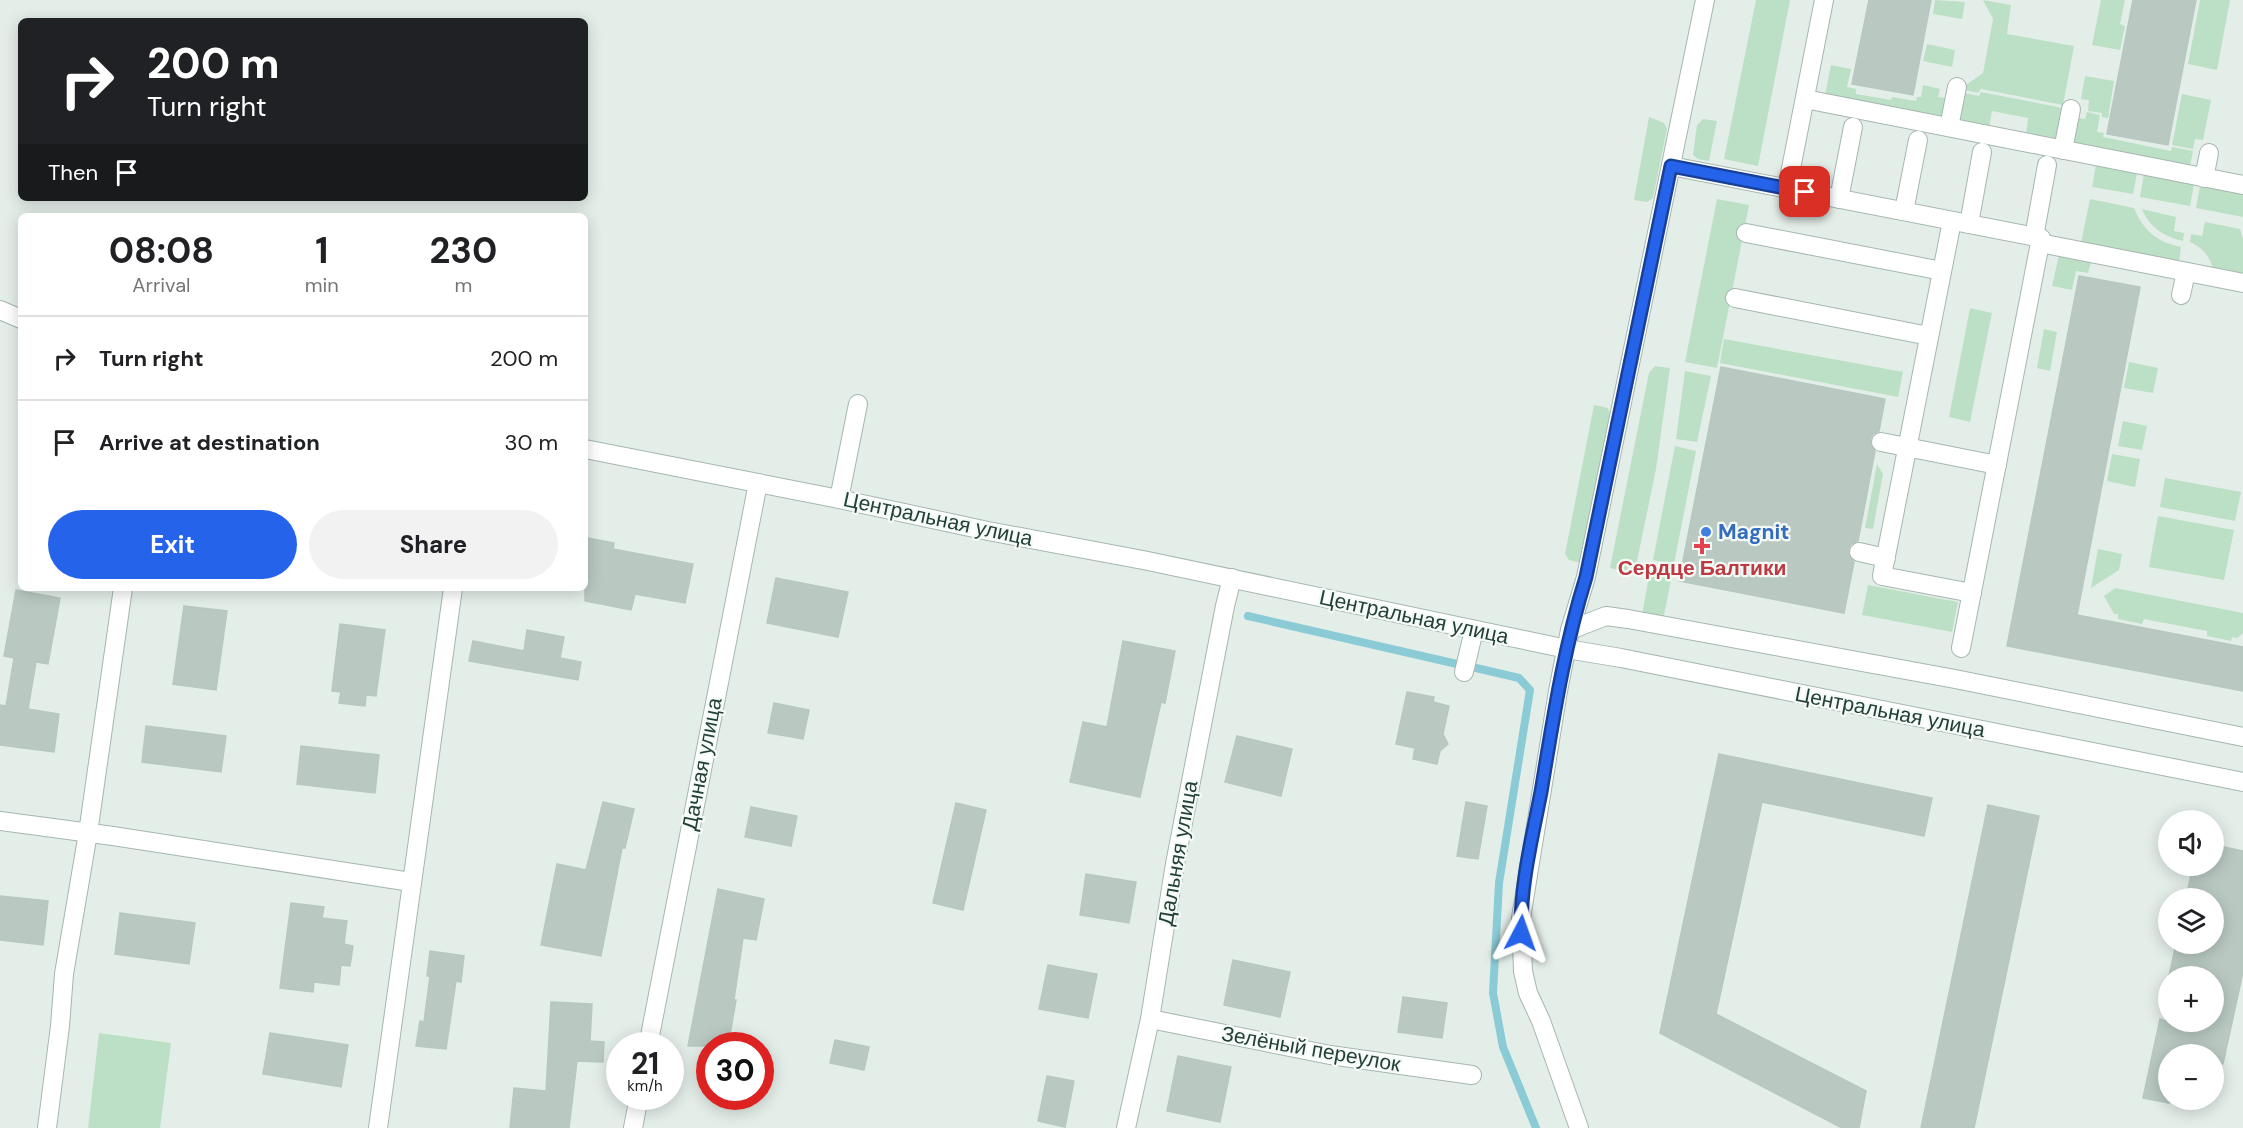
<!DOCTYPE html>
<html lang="en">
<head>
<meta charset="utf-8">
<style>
	:root { --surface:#fff; --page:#f2f2f2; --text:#202124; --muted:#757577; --line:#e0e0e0; --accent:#2563eb }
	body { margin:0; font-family:"DM Sans",sans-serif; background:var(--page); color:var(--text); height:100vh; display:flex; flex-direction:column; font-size:22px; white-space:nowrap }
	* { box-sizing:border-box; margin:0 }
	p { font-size:20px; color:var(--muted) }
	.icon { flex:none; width:33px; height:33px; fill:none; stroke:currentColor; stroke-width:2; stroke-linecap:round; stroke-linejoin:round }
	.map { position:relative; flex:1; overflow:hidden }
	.side { position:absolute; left:18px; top:213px; width:570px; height:378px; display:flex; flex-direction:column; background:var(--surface); border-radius:9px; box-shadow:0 3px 15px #0003 }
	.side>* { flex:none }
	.guide { position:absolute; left:18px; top:18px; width:570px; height:183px; border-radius:9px; box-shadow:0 3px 15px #0003; background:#202124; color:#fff; overflow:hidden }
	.tools { position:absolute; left:2158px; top:810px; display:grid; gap:12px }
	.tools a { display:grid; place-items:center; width:66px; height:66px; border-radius:50%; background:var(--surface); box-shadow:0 3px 15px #0003; font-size:30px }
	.speed { position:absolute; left:606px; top:1032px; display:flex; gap:12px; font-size:30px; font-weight:700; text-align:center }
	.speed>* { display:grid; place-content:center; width:78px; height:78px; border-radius:50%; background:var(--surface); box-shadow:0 3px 15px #0003; line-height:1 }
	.speed small { font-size:15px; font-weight:400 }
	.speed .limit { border:9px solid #d22; background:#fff; color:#111 }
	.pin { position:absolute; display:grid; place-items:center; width:51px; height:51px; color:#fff; margin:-26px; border-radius:12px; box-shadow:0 3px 9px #0006 }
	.me { position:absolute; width:66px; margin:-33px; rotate:4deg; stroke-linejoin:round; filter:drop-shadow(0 0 4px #0008) }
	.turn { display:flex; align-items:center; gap:21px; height:126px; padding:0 30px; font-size:27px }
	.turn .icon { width:78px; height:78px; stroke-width:2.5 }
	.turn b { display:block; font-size:42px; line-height:51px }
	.then { display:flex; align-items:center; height:57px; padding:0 30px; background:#0003; gap:12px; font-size:22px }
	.eta { display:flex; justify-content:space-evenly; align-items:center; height:102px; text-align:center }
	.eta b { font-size:36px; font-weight:700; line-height:42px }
	.action { display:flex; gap:12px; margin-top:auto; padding:12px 30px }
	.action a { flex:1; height:69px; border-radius:36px; background:var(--accent); color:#fff; font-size:24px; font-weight:700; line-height:69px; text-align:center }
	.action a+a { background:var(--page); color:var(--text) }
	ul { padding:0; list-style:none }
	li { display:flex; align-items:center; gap:18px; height:84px; padding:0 30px; border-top:2px solid var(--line) }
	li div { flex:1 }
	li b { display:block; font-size:22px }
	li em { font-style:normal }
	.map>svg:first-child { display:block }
	.green { fill:#bce0c5 }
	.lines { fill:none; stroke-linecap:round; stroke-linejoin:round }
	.stream { stroke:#8acbd5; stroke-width:8 }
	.building { fill:#b9c9c2; stroke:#b6c8c0; stroke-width:1.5 }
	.minor-casing { stroke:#a6b6b0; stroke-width:20 }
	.minor { stroke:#fff; stroke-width:18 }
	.route-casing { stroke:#184099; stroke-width:15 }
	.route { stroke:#2563eb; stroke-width:10 }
	.shop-dot { fill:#3f7fe0; stroke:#f5faf7; stroke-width:2 }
	.health-dot { fill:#e0444e; stroke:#f5faf7; stroke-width:2 }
	.labels { text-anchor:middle; stroke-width:4.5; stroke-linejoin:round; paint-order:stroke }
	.street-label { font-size:21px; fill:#224038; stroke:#f5faf7 }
	.shop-label { font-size:21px; font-weight:bold; fill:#366cbe; stroke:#f5faf7; text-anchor:start }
	.health-label { font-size:21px; font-weight:bold; fill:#be3a42; stroke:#f5faf7 }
</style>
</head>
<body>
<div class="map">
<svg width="2243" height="1128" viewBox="0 0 2243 1128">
	<rect width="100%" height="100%" fill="#e4eee9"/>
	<g class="green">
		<path d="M1756 0H1790L1758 166 1724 159Z"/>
		<path d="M1935 0 1965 2 1962 19 1933 14Z"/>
		<path d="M1983 0 2011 5 2007 34 2074 46 2063 105 1981 89 1978 93 1965 90 1966 85 1983 73 1993 19Z"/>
		<path d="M2101 0H2125L2120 24 2125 26 2120 50 2092 45Z"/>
		<path d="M2200 0H2230L2217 70 2188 64Z"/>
		<path d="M1927 44 1955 50 1952 67 1923 61Z"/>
		<path d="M1831 65 1851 69 1847 87 1856 89V94L1891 100 1892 97 1916 101 1917 97H1921L1923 85 1940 89 1938 97 1946 98 1942 117 1825 95Z"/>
		<path d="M2085 76 2114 81 2108 118 2102 117V113L2088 111 2089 100 2081 99Z"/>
		<path d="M1981 92 2063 108 2056 140 2026 135 2028 118 1992 111 1989 127 1958 121 1964 93 1979 96Z"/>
		<path d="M2182 94 2211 100 2203 140 2195 139 2193 149 2172 145Z"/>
		<path d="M2087 112 2100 115 2097 132 2104 133 2103 137 2171 151 2172 147 2193 151 2190 166 2072 143 2077 118 2085 119Z"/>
		<path d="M1649 117 1664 123 1667 129 1653 198 1647 202 1634 200Z"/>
		<path d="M1703 119 1717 121 1709 161 1698 159 1693 155 1697 125Z"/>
		<path d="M2096 165 2137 173 2133 194 2092 187Z"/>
		<path d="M2144 174 2194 184 2190 206 2140 197Z"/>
		<path d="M2200 186 2243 194V217L2196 208Z"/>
		<path d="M1717 199 1749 205 1717 368 1685 362Z"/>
		<path d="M2090 199 2134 208C2143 230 2157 242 2181 247L2179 262 2081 243Z"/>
		<path d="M2142 209 2176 217 2174 231 2184 233 2183 241C2164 237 2149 227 2142 209Z"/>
		<path d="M2205 222 2240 229 2243 239V275L2213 269C2209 255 2203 248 2190 242L2191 234 2202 236Z"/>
		<path d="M2059 255 2091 262 2088 273 2076 271 2072 290 2052 286Z"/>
		<path d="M1970 308 1992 313 1970 422 1949 417Z"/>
		<path d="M2044 329 2057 332 2050 371 2037 368Z"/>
		<path d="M1724 339 1903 372 1898 397 1720 363Z"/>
		<path d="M2129 362 2158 368 2153 393 2124 388Z"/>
		<path d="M1655 366 1670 368 1656 469 1637 561 1631 573 1610 568 1649 373Z"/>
		<path d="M1685 371 1711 376 1697 442 1676 439Z"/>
		<path d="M1594 405 1608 408 1610 414 1581 563 1569 560 1565 554Z"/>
		<path d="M2123 421 2147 426 2142 450 2118 446Z"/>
		<path d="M1675 446 1696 451 1674 564 1653 560Z"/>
		<path d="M2112 454 2140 459 2135 487 2107 481Z"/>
		<path d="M1877 464 1883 474 1873 529 1865 528Z"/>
		<path d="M2165 478 2241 492 2235 521 2160 507Z"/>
		<path d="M2158 516 2234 530 2224 580 2149 567Z"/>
		<path d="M2098 549 2122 554 2119 570 2091 588Z"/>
		<path d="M1650 571 1672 575 1663 620 1642 615Z"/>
		<path d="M1868 585 1958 602 1952 632 1862 615Z"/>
		<path d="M2115 588 2243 613V633L2237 638 2232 637 2231 641 2207 636V631L2144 619 2142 624 2118 619V614H2114L2104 596Z"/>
		<path d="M99 1033 171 1043 160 1128H88Z"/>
	</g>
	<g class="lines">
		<g class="stream">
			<path d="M1248 616 1457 664"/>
			<path d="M1476 668 1519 678 1530 690 1499 883 1493 993 1503 1047 1536 1128"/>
		</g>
	</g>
	<g class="building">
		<path d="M1869 0H1931L1913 95 1852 84Z"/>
		<path d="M2133 0H2196L2168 145 2107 134Z"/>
		<path d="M2079 276 2140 287 2077 615 2243 647V691L2007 646Z"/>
		<path d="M1721 367 1885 399 1879 431 1873 434 1870 440 1871 446 1875 451 1858 541 1851 544 1848 550 1849 556 1854 562 1844 613 1679 581Z"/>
		<path d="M588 538 614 543 613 549 693 564 685 603 635 594 631 610 585 601V553Z"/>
		<path d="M776 578 848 592 838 637 767 623Z"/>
		<path d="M16 590 60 598 48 664 36 662 28 709 59 714 54 752 0 745V705L6 706 14 658 4 656Z"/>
		<path d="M184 606 227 611 216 690 173 684Z"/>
		<path d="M340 624 385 630 376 696 366 695 365 706 339 703 341 692 332 691Z"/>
		<path d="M527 630 564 637 560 658 581 662 578 680 469 661 473 641 524 651Z"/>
		<path d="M1123 641 1175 651 1165 703 1161 702 1140 797 1070 782 1083 722 1107 727Z"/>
		<path d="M1407 692 1434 697 1433 702 1449 706 1443 734 1448 744 1440 751 1437 764 1413 759 1415 748 1396 744Z"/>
		<path d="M774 703 809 710 803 739 768 733Z"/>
		<path d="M146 726 226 736 221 772 142 762Z"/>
		<path d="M1237 736 1292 749 1281 796 1225 782Z"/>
		<path d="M301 746 379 755 375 793 297 784Z"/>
		<path d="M1719 754 1932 798 1924 836 1762 802 1716 1014 1866 1091 1859 1128H1842L1660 1033Z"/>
		<path d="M603 802 634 809 625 848H622L601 956 541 945 557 864 586 870Z"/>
		<path d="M1466 802 1487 806 1478 859 1457 856Z"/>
		<path d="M956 803 986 810 963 910 933 903Z"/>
		<path d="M1988 805 2039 816 1974 1128H1921Z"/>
		<path d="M751 807 797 816 791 846 745 837Z"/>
		<path d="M2214 845 2243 851V972L2223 1064 2214 1063V1054H2169V1103L2143 1098 2160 1019 2169 1022H2214V976H2169L2176 944H2214V898H2186L2193 866H2214Z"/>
		<path d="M1086 874 1136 882 1129 923 1080 915Z"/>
		<path d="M718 889 764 899 756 940 743 938 734 1000H736L728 1046H688Z"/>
		<path d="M0 896 48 901 43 945 0 940Z"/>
		<path d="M291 903 324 907 322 918 347 921 344 944 353 946 350 966 341 965 339 985 314 982 313 992 280 988Z"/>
		<path d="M120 913 195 923 189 964 115 954Z"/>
		<path d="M430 951 464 956 461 982 456 981 446 1049 416 1046 420 1021 424 1022 430 976H427Z"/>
		<path d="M1233 960 1290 972 1280 1017 1224 1005Z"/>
		<path d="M1048 965 1097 974 1088 1018 1039 1009Z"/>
		<path d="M1403 997 1447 1003 1442 1038 1398 1032Z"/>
		<path d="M551 1002 592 1004 590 1041 604 1042 603 1062 577 1061 569 1128H510L514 1088 546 1091Z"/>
		<path d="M270 1033 348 1045 341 1087 263 1074Z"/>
		<path d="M835 1040 869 1047 864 1070 830 1063Z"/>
		<path d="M1178 1056 1231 1067 1220 1122 1167 1111Z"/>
		<path d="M1047 1076 1074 1081 1065 1127 1038 1121Z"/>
	</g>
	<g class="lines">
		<defs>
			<g id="minor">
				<path d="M1805 99 2243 185"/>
				<path d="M1949 127 1957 87"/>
				<path d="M2063 150 2071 109"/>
				<path d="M1671 166 2041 238 1961 648"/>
				<path d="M2204 178 2209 153"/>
				<path d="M1787 189 1824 0"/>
				<path d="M1839 199 1853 127"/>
				<path d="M1904 211 1918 140"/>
				<path d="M1952 221 1882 576 1972 593"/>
				<path d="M1969 224 1982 152"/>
				<path d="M1746 233 1942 271"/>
				<path d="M2034 237 2047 165"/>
				<path d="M2040 243 2243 283"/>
				<path d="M2181 295 2186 272"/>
				<path d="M1735 298 1929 336"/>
				<path d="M0 310 21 319"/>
				<path d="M1881 442 1997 465"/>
				<path d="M585 449 839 499 988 531 1143 560 1567 649 1621 658 2243 782"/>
				<path d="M839 499 858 404"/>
				<path d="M1859 552 1886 558"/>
				<path d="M1570 630 1606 616 1628 619 1955 679 2243 737"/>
				<path d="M1464 672 1474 630"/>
				<path d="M0 821 113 836 411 882"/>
				<path d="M1150 1019 1330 1055 1472 1075"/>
				<path d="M648 1046 758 483"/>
				<path d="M47 1128 60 1026 64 974 88 833 123 588"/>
				<path d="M378 1128 453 588"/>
				<path d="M633 1128 639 1096"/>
				<path d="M1126 1128 1150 1019 1175 864 1225 606 1232 578"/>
				<path d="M1579 1128 1541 1021 1528 993 1523 971 1521 918 1558 691 1570 630 1586 577 1705 0"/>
			</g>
		</defs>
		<use href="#minor" class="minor-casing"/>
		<use href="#minor" class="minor"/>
	</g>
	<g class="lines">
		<defs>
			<path id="route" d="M1521 933C1520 886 1532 838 1541 792 1553 720 1564 647 1586 577L1671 166 1805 192"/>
		</defs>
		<use href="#route" class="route-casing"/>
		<use href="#route" class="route"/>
	</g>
	<circle class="shop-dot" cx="1706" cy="532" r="6"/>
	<path class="health-dot" d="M1699 537h6v6h6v6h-6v6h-6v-6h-6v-6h6z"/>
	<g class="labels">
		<g class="street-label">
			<text transform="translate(938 519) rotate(12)" y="7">Центральная улица</text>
			<text transform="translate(1414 617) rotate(12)" y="7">Центральная улица</text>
			<text transform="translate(1890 712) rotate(11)" y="7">Центральная улица</text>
			<text transform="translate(702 764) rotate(-79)" y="7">Дачная улица</text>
			<text transform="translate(1178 853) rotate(-80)" y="7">Дальняя улица</text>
			<text transform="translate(1311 1049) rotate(10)" y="7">Зелёный переулок</text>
		</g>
		<g class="shop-label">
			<text x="1718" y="539">Magnit</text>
		</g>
		<g class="health-label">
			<text x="1702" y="575">Сердце Балтики</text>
		</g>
	</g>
</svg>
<div class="tools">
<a><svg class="icon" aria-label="sound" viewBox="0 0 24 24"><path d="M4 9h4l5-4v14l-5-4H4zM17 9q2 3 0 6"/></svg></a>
<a><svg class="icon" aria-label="layers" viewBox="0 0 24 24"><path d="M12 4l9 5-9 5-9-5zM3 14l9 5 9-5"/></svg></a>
<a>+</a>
<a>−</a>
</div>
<div class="speed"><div>21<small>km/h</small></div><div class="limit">30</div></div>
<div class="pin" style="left:1805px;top:192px;background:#d93025"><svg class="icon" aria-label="arrive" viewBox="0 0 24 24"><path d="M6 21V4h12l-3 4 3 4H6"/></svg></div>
<svg class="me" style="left:1521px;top:933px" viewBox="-20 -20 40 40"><path d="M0-17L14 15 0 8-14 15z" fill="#2563eb" stroke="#fff" stroke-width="4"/></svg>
<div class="guide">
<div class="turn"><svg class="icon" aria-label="right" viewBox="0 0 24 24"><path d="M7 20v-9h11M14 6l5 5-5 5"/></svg><div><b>200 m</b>Turn right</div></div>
<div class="then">Then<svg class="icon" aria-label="arrive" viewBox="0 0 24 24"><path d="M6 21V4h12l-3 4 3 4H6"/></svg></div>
</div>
<section class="side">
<div class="eta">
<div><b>08:08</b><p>Arrival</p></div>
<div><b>1</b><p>min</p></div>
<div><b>230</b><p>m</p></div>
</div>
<ul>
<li><svg class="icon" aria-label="right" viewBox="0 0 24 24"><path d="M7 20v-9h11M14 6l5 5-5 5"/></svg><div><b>Turn right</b></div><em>200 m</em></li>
<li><svg class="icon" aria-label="arrive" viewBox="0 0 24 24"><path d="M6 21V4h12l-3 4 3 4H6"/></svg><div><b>Arrive at destination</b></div><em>30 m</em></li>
</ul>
<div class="action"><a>Exit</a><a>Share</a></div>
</section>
</div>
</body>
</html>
